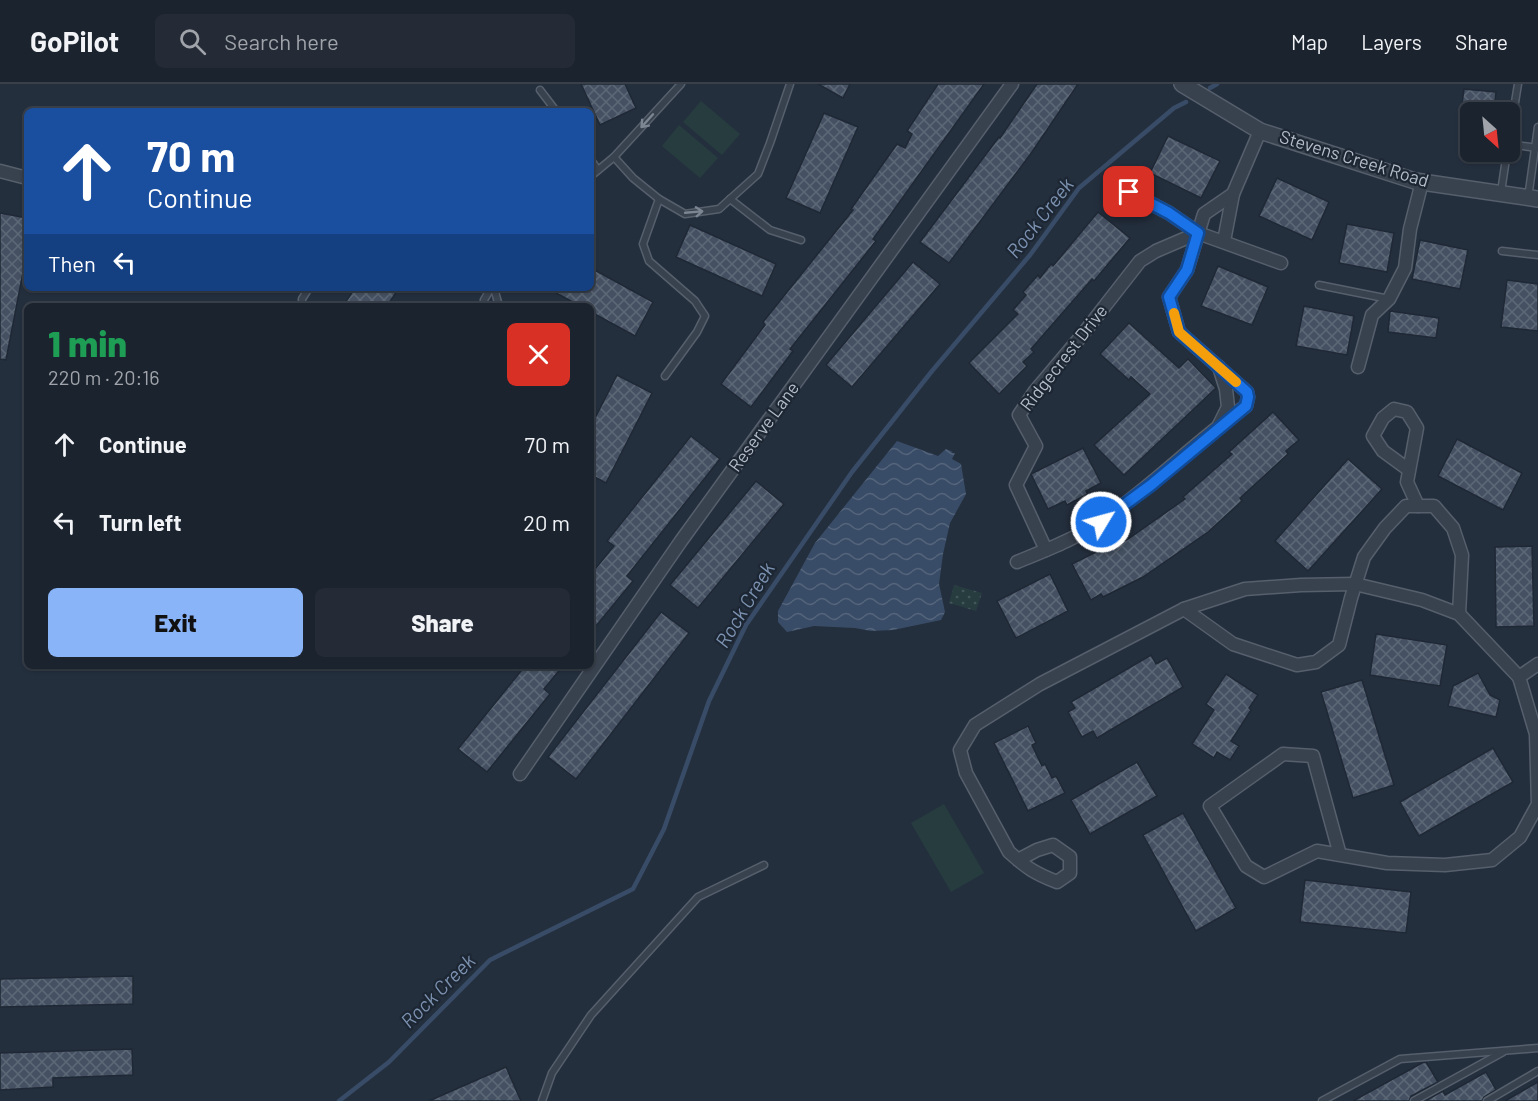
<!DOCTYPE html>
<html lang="en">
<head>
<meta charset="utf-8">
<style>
	:root { --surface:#1b232e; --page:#242b36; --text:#f1f3f6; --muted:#a0a4aa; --line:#39404a; --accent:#8ab4f8 }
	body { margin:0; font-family:Barlow,sans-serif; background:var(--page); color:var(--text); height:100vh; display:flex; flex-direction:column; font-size:22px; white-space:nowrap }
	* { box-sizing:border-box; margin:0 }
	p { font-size:20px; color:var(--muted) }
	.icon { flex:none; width:33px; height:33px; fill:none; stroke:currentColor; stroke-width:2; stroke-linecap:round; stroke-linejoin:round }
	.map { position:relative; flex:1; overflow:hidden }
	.side { position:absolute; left:24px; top:219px; width:570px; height:366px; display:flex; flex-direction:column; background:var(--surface); border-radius:9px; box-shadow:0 2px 4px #0004,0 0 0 2px var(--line) }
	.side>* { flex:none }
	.banner { position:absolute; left:24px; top:24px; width:570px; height:183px; border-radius:9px; box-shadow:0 2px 4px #0004,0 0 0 2px var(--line); background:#1a4fa0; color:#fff; overflow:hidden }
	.needle { width:39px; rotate:153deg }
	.controls { position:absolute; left:1460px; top:18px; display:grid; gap:12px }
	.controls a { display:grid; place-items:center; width:60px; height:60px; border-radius:9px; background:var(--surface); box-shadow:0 2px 4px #0004,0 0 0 2px var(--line); font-size:30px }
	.pin { position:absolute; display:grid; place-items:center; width:51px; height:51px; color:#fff; margin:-26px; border-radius:12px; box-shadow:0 3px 9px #0006 }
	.me { position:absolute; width:66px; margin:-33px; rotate:53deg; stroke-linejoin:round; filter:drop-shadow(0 0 4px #0008) }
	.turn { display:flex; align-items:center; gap:21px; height:126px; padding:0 24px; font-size:27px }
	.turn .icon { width:78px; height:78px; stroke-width:2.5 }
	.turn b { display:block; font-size:42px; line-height:51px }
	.then { display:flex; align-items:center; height:57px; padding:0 24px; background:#0003; gap:12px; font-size:22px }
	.round { display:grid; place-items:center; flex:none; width:63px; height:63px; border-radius:9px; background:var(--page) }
	.overview { display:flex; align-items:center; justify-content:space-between; height:102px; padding:0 24px }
	h1 { font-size:36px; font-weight:800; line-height:45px; color:#1e9e55 }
	.action { display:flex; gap:12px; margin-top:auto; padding:12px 24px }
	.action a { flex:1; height:69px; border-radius:9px; background:var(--accent); color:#111; font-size:24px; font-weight:800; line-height:69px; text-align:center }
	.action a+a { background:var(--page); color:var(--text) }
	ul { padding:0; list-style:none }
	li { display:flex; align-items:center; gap:18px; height:78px; padding:0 24px }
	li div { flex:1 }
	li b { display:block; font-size:22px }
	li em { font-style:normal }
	header { display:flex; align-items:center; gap:36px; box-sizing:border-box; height:84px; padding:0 30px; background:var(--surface); border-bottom:2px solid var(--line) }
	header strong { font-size:28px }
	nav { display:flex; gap:33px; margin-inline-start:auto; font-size:21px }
	.search { width:420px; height:54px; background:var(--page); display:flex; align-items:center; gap:15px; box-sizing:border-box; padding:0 21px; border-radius:9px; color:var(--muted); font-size:22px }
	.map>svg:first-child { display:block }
	.grass { fill:#263c3f }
	.park { fill:url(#park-dots) }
	.water { fill:url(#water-waves) }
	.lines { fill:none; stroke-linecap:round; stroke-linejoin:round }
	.stream { stroke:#394c67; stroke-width:4.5 }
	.building { fill:url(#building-cross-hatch); stroke:#1f2835; stroke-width:1.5 }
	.service-casing { stroke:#565f6c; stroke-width:9 }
	.minor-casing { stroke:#565f6c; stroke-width:15 }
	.tertiary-casing { stroke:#565f6c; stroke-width:18 }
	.service { stroke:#38414e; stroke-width:6 }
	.minor { stroke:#38414e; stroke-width:12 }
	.tertiary { stroke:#38414e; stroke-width:15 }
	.oneway { stroke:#7c8592 }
	.route-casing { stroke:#114b97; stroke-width:15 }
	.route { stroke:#1a73e8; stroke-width:10 }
	.slow { stroke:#f59e0b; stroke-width:10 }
	.labels { text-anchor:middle; stroke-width:4.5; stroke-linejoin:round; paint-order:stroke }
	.street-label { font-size:18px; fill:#b4bcc9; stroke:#1d2633 }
	.water-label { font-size:20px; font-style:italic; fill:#7c92b1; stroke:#1d2633 }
</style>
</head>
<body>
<header>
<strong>GoPilot</strong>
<div class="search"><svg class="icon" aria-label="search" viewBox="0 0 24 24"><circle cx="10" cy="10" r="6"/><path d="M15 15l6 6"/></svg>Search here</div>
<nav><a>Map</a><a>Layers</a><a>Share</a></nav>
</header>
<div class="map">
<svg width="1538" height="1017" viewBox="0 0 1538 1017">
	<defs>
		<pattern id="park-dots" width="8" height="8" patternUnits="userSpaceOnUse" patternTransform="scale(1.5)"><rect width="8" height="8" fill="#263c3f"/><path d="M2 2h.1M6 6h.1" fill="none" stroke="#435659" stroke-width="1.8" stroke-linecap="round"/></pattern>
		<pattern id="water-waves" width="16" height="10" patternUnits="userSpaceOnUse" patternTransform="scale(1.5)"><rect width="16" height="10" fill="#394c67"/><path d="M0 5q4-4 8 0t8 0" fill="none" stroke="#53647b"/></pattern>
		<pattern id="building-cross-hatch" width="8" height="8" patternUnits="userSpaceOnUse" patternTransform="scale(1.5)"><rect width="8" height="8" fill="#455162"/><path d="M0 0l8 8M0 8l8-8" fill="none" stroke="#5d6877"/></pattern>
	</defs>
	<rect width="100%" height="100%" fill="#242f3e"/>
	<g class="grass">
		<path d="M701 17 740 50 722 71 683 38Z"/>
		<path d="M679 41 718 74 700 94 662 62Z"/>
		<path d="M944 720 984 789 951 808 911 739Z"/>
	</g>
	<path class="park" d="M954 501 982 509 976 527 949 519Z"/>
	<path class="water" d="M897 357 938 372 946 365 953 368 951 369H955L952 375 961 380 966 410 950 439 943 470 939 500 945 528 941 536 893 546 871 547 855 544 814 542 787 548 778 538V527L815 459Z"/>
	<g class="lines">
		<g class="stream">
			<path d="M1210 4 1217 0"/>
			<path d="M339 1017 389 978 490 876 633 805 664 745 709 617 746 541 852 388 932 287 1030 171 1079 104 1174 24 1186 18"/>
		</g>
	</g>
	<g class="building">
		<path d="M581 0H625L636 24 600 41Z"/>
		<path d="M818 0H850L843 14Z"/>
		<path d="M938 0H984L873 155 876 157 790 265 793 267 751 323 721 300 765 241 763 238 853 126 851 125 897 60 905 64 912 50 907 47Z"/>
		<path d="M1037 0H1078L1032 68 949 179 920 158 999 53 1000 54Z"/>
		<path d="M1464 5 1496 8 1494 28H1461Z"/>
		<path d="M824 29 858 43 820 129 786 114Z"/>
		<path d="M1168 52 1220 77 1201 114 1150 89Z"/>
		<path d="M1277 94 1329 118 1312 156 1259 132Z"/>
		<path d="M1098 128 1130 154 1094 197 1092 195 1031 265 1034 268 1023 278 1027 282 999 310 969 279 1018 230 1013 226 1026 211 1023 208 1038 191 1040 194 1051 180 1053 182Z"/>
		<path d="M0 129 27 134V168L6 276 0 275Z"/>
		<path d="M1347 140 1394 149 1387 188 1339 179Z"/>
		<path d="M690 141 776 180 762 212 676 173Z"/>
		<path d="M1420 156 1468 166 1460 205 1412 195Z"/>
		<path d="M913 178 940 200 852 303 826 281Z"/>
		<path d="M1218 182 1268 203 1252 241 1201 222Z"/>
		<path d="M591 184 653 218 635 252 591 228V222H580L547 204H591Z"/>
		<path d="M1507 196 1538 200V247L1501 243Z"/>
		<path d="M355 204H399L387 222H343Z"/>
		<path d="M1304 222 1354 232 1347 271 1296 262Z"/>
		<path d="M1390 227 1439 234 1436 254 1388 248Z"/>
		<path d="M1129 239 1179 284 1188 275 1216 304 1124 391 1094 361 1150 310 1131 293 1129 296 1100 270Z"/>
		<path d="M617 291 652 309 606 399 591 391V342Z"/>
		<path d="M1273 328 1299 356 1286 367 1288 370 1240 414 1242 417 1208 448 1143 493 1103 513 1101 510 1091 516 1072 480 1106 463 1107 465 1128 455 1185 415 1183 413 1232 370 1229 368Z"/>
		<path d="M691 352 720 375 627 492 633 497 591 548V490L614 462 607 457Z"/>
		<path d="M1457 355 1522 389 1503 426 1438 392Z"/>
		<path d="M1083 364 1101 399 1086 407 1088 410 1067 421 1065 417 1048 425 1031 390Z"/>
		<path d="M1348 375 1382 405 1308 487 1275 457Z"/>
		<path d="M756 397 784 420 698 524 670 501Z"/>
		<path d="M1532 462 1534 542 1496 543 1495 463Z"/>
		<path d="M1050 490 1068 527 1016 554 997 517Z"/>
		<path d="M661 528 689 549 576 695 548 673Z"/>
		<path d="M1376 550 1447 561 1440 602 1370 591Z"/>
		<path d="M1151 571 1156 580 1167 574 1183 603 1097 654 1093 647 1082 653 1068 628 1075 624 1071 618Z"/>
		<path d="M525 582H563L544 605 550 610 487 688 458 665Z"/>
		<path d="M1478 589 1490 611 1500 616 1496 633 1448 622 1453 602Z"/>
		<path d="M1226 590 1258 611 1249 624 1251 626 1231 657 1239 662 1230 676 1217 668 1214 674 1192 660 1214 626 1206 620Z"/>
		<path d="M1362 596 1394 701 1353 714 1321 608Z"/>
		<path d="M1028 642 1036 659 1032 661 1042 682 1045 680 1052 694 1056 692 1065 709 1028 727 994 659Z"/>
		<path d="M1493 664 1513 698 1419 752 1400 718Z"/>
		<path d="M1137 678 1157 712 1090 750 1071 716Z"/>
		<path d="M1183 729 1236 824 1196 847 1143 751Z"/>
		<path d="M1305 796 1411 808 1406 849 1300 838Z"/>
		<path d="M133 892V920L0 923V895Z"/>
		<path d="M132 965 133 991 53 994V1003L0 1006V969Z"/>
		<path d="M1426 978 1438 998 1411 1012 1409 1017H1353L1422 979Z"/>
		<path d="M506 983 521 1017H429Z"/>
		<path d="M1486 988 1496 1006 1484 1013 1482 1017H1425L1443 1007 1445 1011Z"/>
		<path d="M1538 998V1017H1505Z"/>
	</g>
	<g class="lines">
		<defs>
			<g id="service">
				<path d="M540 6 556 27"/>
				<path d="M1509 55 1518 0"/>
				<path d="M1509 60 1537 64"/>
				<path d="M614 73 633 94 659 115 685 130 719 125 758 90 770 59 790 0"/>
				<path d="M591 76 598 86"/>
				<path d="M591 92 614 73 681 0"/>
				<path d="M1501 108 1507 68"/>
				<path d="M1528 114 1538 43"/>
				<path d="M659 115 643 160 649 177 695 217 705 232 697 248 665 292"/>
				<path d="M730 115 770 146 801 156"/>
				<path d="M1502 167 1538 171"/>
				<path d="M1319 201 1389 215"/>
				<path d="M494 204 499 222"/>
				<path d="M302 222V215L309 204"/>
				<path d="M483 222 484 216 491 204"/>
				<path d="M542 1017 552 989 591 931 698 813 764 781"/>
				<path d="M1322 1017 1400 975 1538 964"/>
				<path d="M1414 1017 1503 968"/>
				<path d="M1487 1017 1538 987"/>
			</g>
			<g id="minor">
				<path d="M0 87 27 94"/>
				<path d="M1129 108 1169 129 1198 149 1281 179"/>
				<path d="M1224 157 1233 110"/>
				<path d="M1358 283 1372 231 1389 215 1405 184 1410 145 1422 98"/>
				<path d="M1219 341 1228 323 1226 305 1219 283"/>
				<path d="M1409 386 1383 367 1373 352 1383 334 1394 325 1407 328 1417 344 1407 398 1418 422"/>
				<path d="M1046 466 1016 401 1036 362 1019 331 1035 307 1083 250 1140 177 1156 167 1198 149"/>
				<path d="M1017 478C1046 466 1078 454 1103 436 1154 401 1196 357 1246 322L1248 313 1247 308 1179 248 1169 213 1187 186 1204 130 1233 110 1260 47"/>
				<path d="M1184 525 1233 560 1297 581 1316 578 1339 561 1351 514 1364 473 1385 444 1406 422H1434L1453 444 1462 471 1459 530"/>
				<path d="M520 690 681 457 1012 0"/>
				<path d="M1340 771 1313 672 1283 670 1210 722 1246 782 1264 793 1317 767 1387 779 1445 781 1492 776 1520 753 1538 720 1536 650 1519 593 1538 580"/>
				<path d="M1018 776 1037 766 1053 761 1070 773V789L1057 798C1034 789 1027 784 1009 768L966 689 960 666 975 641 1040 600 1184 525 1245 505 1301 501 1355 500 1422 516 1459 530 1519 593"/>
			</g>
			<path id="tertiary" d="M1182 0 1260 47 1415 97 1538 115"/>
		</defs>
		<use href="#service" class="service-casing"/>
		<use href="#minor" class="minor-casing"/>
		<use href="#tertiary" class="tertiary-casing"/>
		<use href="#service" class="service"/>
		<use href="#minor" class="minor"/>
		<use href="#tertiary" class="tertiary"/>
	</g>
	<defs><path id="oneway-shaft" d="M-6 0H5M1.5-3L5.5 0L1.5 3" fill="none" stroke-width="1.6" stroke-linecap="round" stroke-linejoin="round" transform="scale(1.5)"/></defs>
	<g class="oneway">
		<use href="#oneway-shaft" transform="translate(647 37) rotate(132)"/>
		<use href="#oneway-shaft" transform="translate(694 128) rotate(-5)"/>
	</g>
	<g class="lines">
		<defs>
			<path id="route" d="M1101 438 1151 401 1246 322 1248 313 1247 308 1179 248 1169 213 1187 186 1198 149 1169 129 1129 108"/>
		</defs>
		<use href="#route" class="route-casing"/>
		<use href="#route" class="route"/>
		<path class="slow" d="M1174 229 1179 248 1236 298"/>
	</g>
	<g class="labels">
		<g class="street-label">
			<text transform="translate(1354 75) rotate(17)" y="6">Stevens Creek Road</text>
			<text transform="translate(1064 274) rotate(-52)" y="6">Ridgecrest Drive</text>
			<text transform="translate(764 343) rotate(-54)" y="6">Reserve Lane</text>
		</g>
		<g class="water-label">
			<text transform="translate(1040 134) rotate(-52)" y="7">Rock Creek</text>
			<text transform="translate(745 521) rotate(-59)" y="7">Rock Creek</text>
			<text transform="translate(438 907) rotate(-45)" y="7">Rock Creek</text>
		</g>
	</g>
</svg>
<div class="controls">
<a><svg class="needle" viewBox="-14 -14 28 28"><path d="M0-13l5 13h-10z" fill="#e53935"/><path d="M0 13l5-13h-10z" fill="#a0a4aa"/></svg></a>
</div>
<div class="pin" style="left:1129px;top:108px;background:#d93025"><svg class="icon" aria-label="arrive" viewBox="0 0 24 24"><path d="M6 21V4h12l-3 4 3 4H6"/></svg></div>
<svg class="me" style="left:1101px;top:438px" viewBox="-20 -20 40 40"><circle r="17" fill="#1a73e8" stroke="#fff" stroke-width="3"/><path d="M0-11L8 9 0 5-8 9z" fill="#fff"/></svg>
<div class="banner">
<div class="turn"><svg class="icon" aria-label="ahead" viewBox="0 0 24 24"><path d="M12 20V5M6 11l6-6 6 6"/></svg><div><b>70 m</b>Continue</div></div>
<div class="then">Then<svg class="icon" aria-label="left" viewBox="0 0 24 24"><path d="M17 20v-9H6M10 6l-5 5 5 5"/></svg></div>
</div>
<section class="side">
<div class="overview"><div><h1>1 min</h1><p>220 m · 20:16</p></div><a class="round" style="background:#d93025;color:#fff"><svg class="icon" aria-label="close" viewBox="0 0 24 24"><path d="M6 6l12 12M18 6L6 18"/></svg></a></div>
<ul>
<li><svg class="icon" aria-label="ahead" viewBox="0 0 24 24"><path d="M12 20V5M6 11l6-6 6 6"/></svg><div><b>Continue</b></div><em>70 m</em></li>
<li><svg class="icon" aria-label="left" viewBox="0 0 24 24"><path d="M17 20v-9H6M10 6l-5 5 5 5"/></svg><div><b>Turn left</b></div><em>20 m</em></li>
</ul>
<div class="action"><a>Exit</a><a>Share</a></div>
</section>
</div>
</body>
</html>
